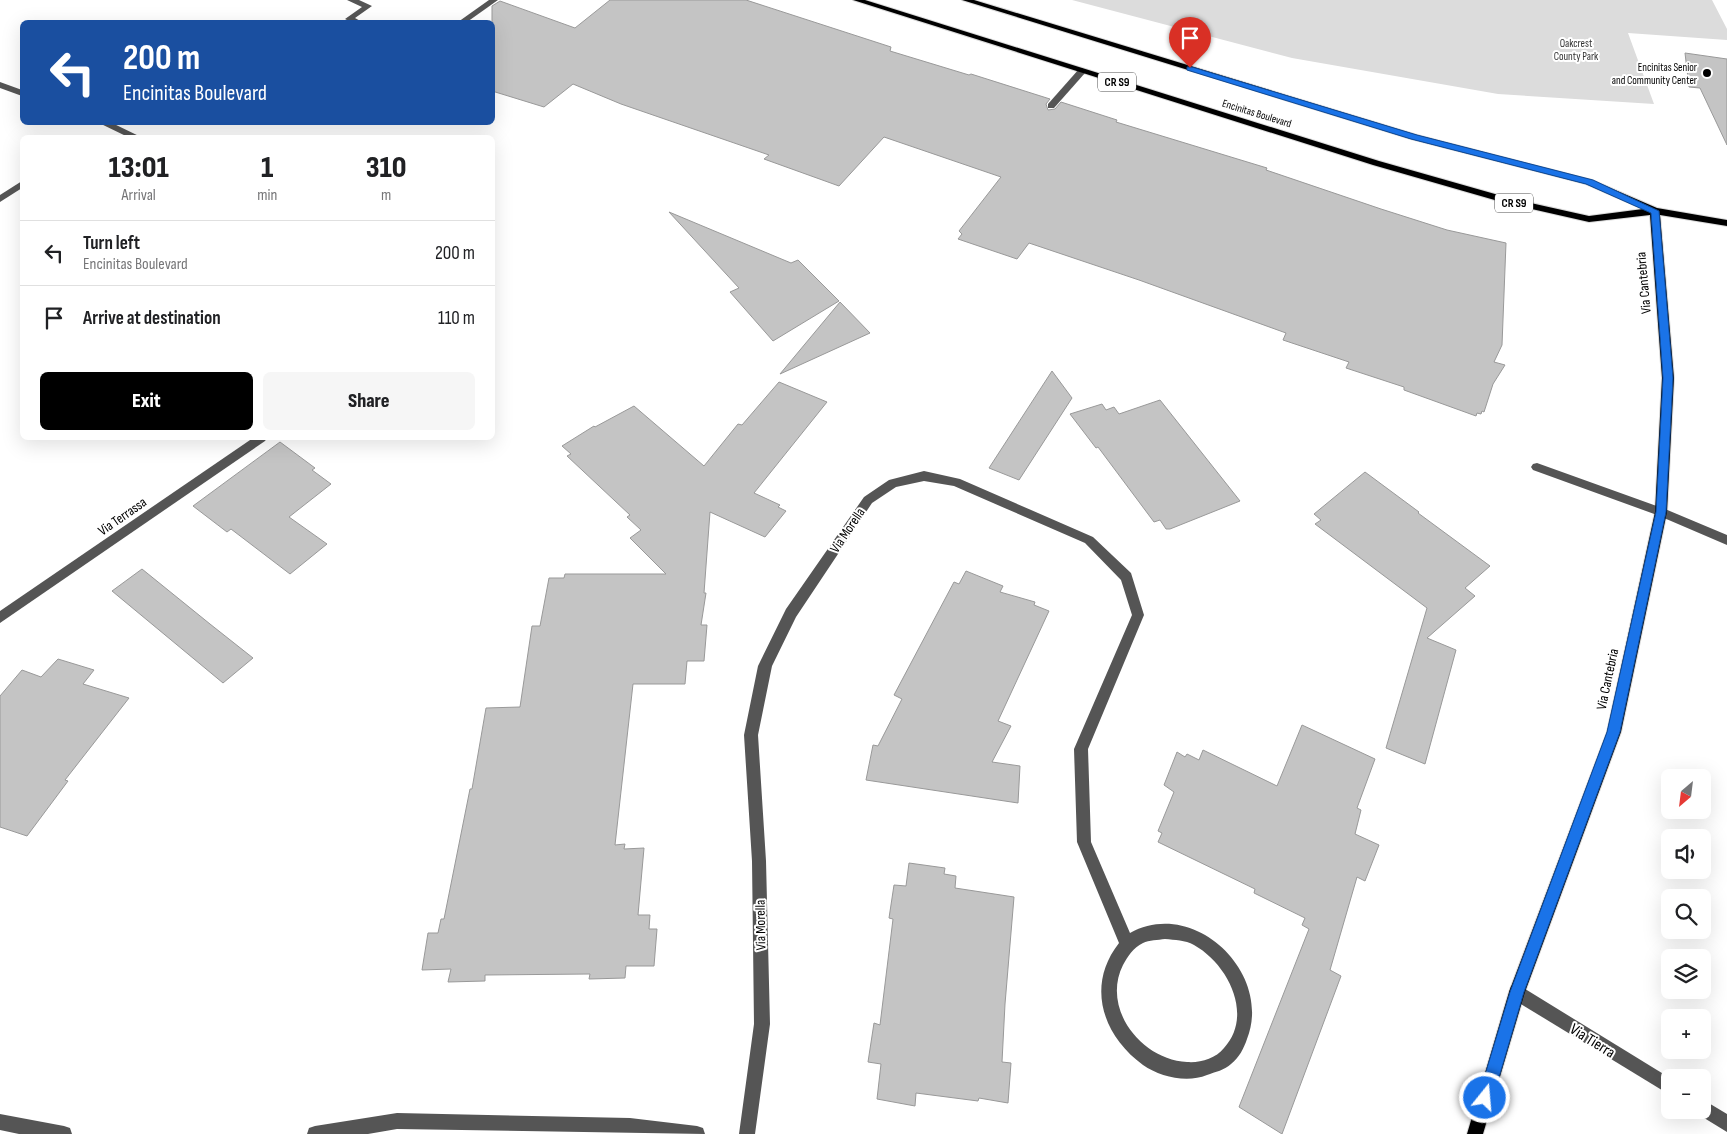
<!DOCTYPE html>
<html lang="en">
<head>
<meta charset="utf-8">
<style>
	:root { --surface:#fff; --page:#f6f6f6; --text:#202124; --muted:#757577; --line:#e0e0e0; --accent:#000 }
	body { margin:0; font-family:"Sofia Sans Condensed",sans-serif; background:var(--page); color:var(--text); height:100vh; display:flex; flex-direction:column; font-size:19px; white-space:nowrap }
	* { box-sizing:border-box; margin:0 }
	p { font-size:16px; color:var(--muted) }
	.icon { flex:none; width:28px; height:28px; fill:none; stroke:currentColor; stroke-width:2; stroke-linecap:round; stroke-linejoin:round }
	.map { position:relative; flex:1; overflow:hidden }
	.drawer { position:absolute; left:20px; top:135px; width:475px; height:305px; display:flex; flex-direction:column; background:var(--surface); border-radius:8px; box-shadow:0 5px 20px #0002 }
	.drawer>* { flex:none }
	.hud { position:absolute; left:20px; top:20px; width:475px; height:105px; border-radius:8px; box-shadow:0 5px 20px #0002; background:#1a4fa0; color:#fff; overflow:hidden }
	.needle { width:32px; rotate:208deg }
	.buttons { position:absolute; left:1661px; top:769px; display:grid; gap:10px }
	.buttons a { display:grid; place-items:center; width:50px; height:50px; border-radius:8px; background:var(--surface); box-shadow:0 5px 20px #0002; font-size:25px }
	.pin { position:absolute; display:grid; place-items:center; width:42px; height:42px; color:#fff; margin:-51px -21px; border-radius:50% 50% 50% 0; rotate:-45deg; box-shadow:0 0 5px #0007 }
	.pin .icon { rotate:45deg }
	.me { position:absolute; width:55px; margin:-28px; rotate:17deg; stroke-linejoin:round; filter:drop-shadow(0 0 4px #0008) }
	.turn { display:flex; align-items:center; gap:18px; height:105px; padding:0 20px; font-size:22px }
	.turn .icon { width:65px; height:65px; stroke-width:2.5 }
	.turn b { display:block; font-size:35px; line-height:42px }
	.eta { display:flex; justify-content:space-evenly; align-items:center; height:85px; text-align:center }
	.eta b { font-size:30px; font-weight:800; line-height:35px }
	.button { display:flex; gap:10px; margin-top:auto; padding:10px 20px }
	.button a { flex:1; height:58px; border-radius:8px; background:var(--accent); color:#fff; font-size:20px; font-weight:800; line-height:58px; text-align:center }
	.button a+a { background:var(--page); color:var(--text) }
	ul { padding:0; list-style:none }
	li { display:flex; align-items:center; gap:15px; height:65px; padding:0 20px; border-top:1px solid var(--line) }
	li div { flex:1 }
	li b { display:block; font-size:19px }
	li em { font-style:normal }
	.map>svg:first-child { display:block }
	.green { fill:#dcdcdc }
	.building { fill:#c4c4c4; stroke:#999 }
	.lines { fill:none; stroke-linecap:round; stroke-linejoin:round }
	.major-casing { stroke:#dbdbdb; stroke-width:2 }
	.minor { fill:#555; fill-rule:evenodd }
	.major { fill:#000; fill-rule:evenodd }
	.route { fill:#1a73e8; stroke:#114b97 }
	.poi-dot { fill:#000; stroke:#fff; stroke-width:2 }
	.labels { text-anchor:middle; stroke-width:4; stroke-linejoin:round; paint-order:stroke }
	.far-park-label { font-size:11px; fill:#333; stroke:#fff }
	.far-poi-label { font-size:11px; fill:#000; stroke:#fff; text-anchor:end }
	.far-street-label { font-size:11px; fill:#000; stroke:#fff }
	.shield { fill:#fff; stroke:#4c4c4c; stroke-width:1 }
	.shield-label { font-size:12px; font-weight:bold; fill:#000 }
	.street-label { font-size:14px; fill:#000; stroke:#fff }
	.near-street-label { font-size:16px; fill:#000; stroke:#fff }
</style>
</head>
<body>
<div class="map">
<svg width="1727" height="1134" viewBox="0 0 1727 1134">
	<rect width="100%" height="100%" fill="#fff"/>
	<path class="green" d="M1072 0H1712L1727 29V40L1628 33 1654 104 1498 94 1292 58Z"/>
	<g class="building">
		<path d="M610 0H746L891 47 890 51 969 75 971 74 1050 99 1046 104 1048 110 1055 109 1061 102 1117 120 1116 122 1267 168 1266 170 1381 209 1447 230 1506 243 1502 345 1494 362 1505 365 1493 384 1484 412 1482 411 1481 414 1477 413 1476 416 1404 390V387L1346 368 1349 362 1283 340 1286 333 1139 280 1029 243 1017 259 958 239 962 234 959 231 1001 177 884 137 839 186 764 159 769 155 621 104 573 84 544 107 492 91V6L500 1 575 28Z"/>
		<path d="M1685 53 1727 59V145L1700 88 1689 87Z"/>
		<path d="M669 212 791 263 798 260 839 301 773 341 730 292 739 288Z"/>
		<path d="M840 302 870 333 780 374Z"/>
		<path d="M1052 371 1072 398 1019 480 989 468Z"/>
		<path d="M779 382 827 402 754 493 780 505 778 507 786 511 765 537 710 512 704 593H706L701 625H707L704 661H687L685 684H633L615 845 625 844 624 849 644 848 638 915H650L649 929H657L654 966H626L625 978 589 979 590 974 485 975V981L448 982 451 969 422 970 428 933H438L441 919H444L470 789H472L486 708 520 707 532 626H540L549 578H564L565 574H666L630 538 641 530 627 517 630 515 567 456 571 454 562 446 594 426 595 427 634 406 704 466 738 424 742 425Z"/>
		<path d="M1160 400 1240 501 1170 529H1166L1160 520 1154 522 1098 447 1096 448 1070 414 1102 404 1106 410 1114 407 1119 414Z"/>
		<path d="M280 442 315 468 312 470 331 484 289 517 327 544 290 574 231 529 227 532 193 506Z"/>
		<path d="M1365 472 1419 512 1418 513 1490 566 1465 588 1475 596 1427 638 1456 650 1425 764 1386 748 1427 608 1315 524 1321 520 1314 514Z"/>
		<path d="M142 569 210 624 253 658 223 683 112 591Z"/>
		<path d="M966 571 1003 586 1000 592 1035 602 1034 605 1049 611 998 721 1011 726 992 762 1020 766 1018 803 866 780 873 745 878 746 902 699 894 695 954 582 959 584Z"/>
		<path d="M58 659 94 670 83 684 129 698 65 780 68 781 27 836 0 827V696L22 670 41 677Z"/>
		<path d="M1302 725 1375 759 1357 808 1361 810 1355 834 1379 845 1365 881 1357 877 1330 970 1341 976 1282 1134 1239 1107 1309 929 1302 925 1305 918 1254 893 1255 889 1158 842 1162 833 1158 831 1174 792 1164 785 1177 752 1185 757 1187 754 1199 760 1203 750 1277 786Z"/>
		<path d="M909 863 945 868 944 874 956 876 955 888 1014 897 1005 1004 1002 1062 1011 1063 1008 1103 979 1098 978 1101 916 1093 915 1106 877 1099 881 1064 868 1062 874 1023 880 1025 893 919 889 918 894 885 906 886Z"/>
	</g>
	<g class="lines">
		<defs>
			<path id="major" d="M853 0H865L1379 161 1509 198 1589 216 1643 209 1586 184 1411 139 962 0H974L1417 135 1592 180 1657 208 1727 220V226L1660 215 1674 378 1667 512 1621 732 1525 992 1483 1134H1467L1509 992 1607 732 1655 512 1662 378 1650 215 1589 222 1505 203 1373 165Z"/>
		</defs>
		<use href="#major" class="major-casing"/>
		<g class="minor">
			<path d="M347 0H359L372 6 355 18 362 22H351L345 19 362 7Z"/>
			<path d="M489 0H498L467 22H458Z"/>
			<path d="M1082 68 1086 71 1085 73 1054 108H1048V104L1079 69Z"/>
			<path d="M0 82 22 90V96L0 88Z"/>
			<path d="M97 122H110L143 138H130Z"/>
			<path d="M22 181V188L0 202V195Z"/>
			<path d="M253 438H267L265 441 0 623V611Z"/>
			<path d="M1537 463 1665 509 1727 535V545L1657 515 1533 470 1531 467 1533 464Z"/>
			<path d="M924 471 960 479 1093 537 1131 573 1144 615 1088 749 1091 842 1130 933C1194 897 1273 973 1247 1039 1244 1048 1239 1058 1231 1064 1225 1070 1215 1072 1207 1075 1187 1083 1160 1077 1143 1065 1102 1035 1086 985 1119 943L1077 842 1074 749 1132 615 1121 580 1085 543 954 486 924 481 896 487 872 503 796 617 772 666 758 735 766 861 770 1024 755 1134H739L754 1024 752 861 744 735 758 666 786 609 864 497 889 480ZM1165 939C1175 940 1185 940 1194 945 1228 964 1254 1015 1224 1048 1215 1059 1200 1063 1187 1062 1142 1060 1101 1009 1123 965 1128 956 1133 948 1143 943 1149 940 1158 940 1165 939Z"/>
			<path d="M1517 984 1670 1078V1095L1511 998 1509 992 1511 986Z"/>
			<path d="M1702 1099 1727 1114V1132L1696 1113 1695 1110H1702Z"/>
			<path d="M397 1113 630 1118 697 1126 703 1128 705 1134 397 1129 368 1134H307L309 1128 315 1126Z"/>
			<path d="M0 1114 64 1126 70 1128 72 1134H19L0 1130Z"/>
		</g>
		<use href="#major" class="major"/>
	</g>
	<path class="route" d="M1187 67H1192L1417 135 1593 180 1659 211 1673 378 1666 512 1620 732 1524 992 1493 1098 1491 1104 1485 1106 1480 1104 1478 1098 1510 992 1607 732 1656 512 1663 378 1651 213 1586 184 1411 139 1187 70Z"/>
	<circle class="poi-dot" cx="1707" cy="73" r="5"/>
	<g class="labels">
		<g class="far-park-label">
			<text x="1576" y="47">Oakcrest<tspan x="1576" dy="13">County Park</tspan></text>
		</g>
		<g class="far-poi-label">
			<text x="1697" y="71">Encinitas Senior<tspan x="1697" dy="13">and Community Center</tspan></text>
		</g>
		<g class="far-street-label">
			<text transform="translate(1257 113) rotate(17)" y="4">Encinitas Boulevard</text>
		</g>
		<g class="shield">
			<rect x="1098" y="72.5" width="38" height="19" rx="4"/>
			<rect x="1495" y="193.5" width="38" height="19" rx="4"/>
		</g>
		<g class="shield-label">
			<text x="1117" y="86">CR S9</text>
			<text x="1514" y="207">CR S9</text>
		</g>
		<g class="street-label">
			<text transform="translate(1643 283) rotate(-95)" y="5">Via Cantebria</text>
			<text transform="translate(122 516) rotate(-35)" y="5">Via Terrassa</text>
			<text transform="translate(847 530) rotate(-56)" y="5">Via Morella</text>
			<text transform="translate(1607 679) rotate(-78)" y="5">Via Cantebria</text>
			<text transform="translate(760 925) rotate(-91)" y="5">Via Morella</text>
		</g>
		<g class="near-street-label">
			<text transform="translate(1593 1040) rotate(32)" y="6">Via Tierra</text>
		</g>
	</g>
</svg>
<div class="buttons">
<a><svg class="needle" viewBox="-14 -14 28 28"><path d="M0-13l5 13h-10z" fill="#e53935"/><path d="M0 13l5-13h-10z" fill="#757577"/></svg></a>
<a><svg class="icon" aria-label="sound" viewBox="0 0 24 24"><path d="M4 9h4l5-4v14l-5-4H4zM17 9q2 3 0 6"/></svg></a>
<a><svg class="icon" aria-label="search" viewBox="0 0 24 24"><circle cx="10" cy="10" r="6"/><path d="M15 15l6 6"/></svg></a>
<a><svg class="icon" aria-label="layers" viewBox="0 0 24 24"><path d="M12 4l9 5-9 5-9-5zM3 14l9 5 9-5"/></svg></a>
<a>+</a>
<a>−</a>
</div>
<div class="pin" style="left:1190px;top:68px;background:#d93025"><svg class="icon" aria-label="arrive" viewBox="0 0 24 24"><path d="M6 21V4h12l-3 4 3 4H6"/></svg></div>
<svg class="me" style="left:1485px;top:1098px" viewBox="-20 -20 40 40"><circle r="17" fill="#1a73e8" stroke="#fff" stroke-width="3"/><path d="M0-11L8 9 0 5-8 9z" fill="#fff"/></svg>
<div class="hud">
<div class="turn"><svg class="icon" aria-label="left" viewBox="0 0 24 24"><path d="M17 20v-9H6M10 6l-5 5 5 5"/></svg><div><b>200 m</b>Encinitas Boulevard</div></div>
</div>
<section class="drawer">
<div class="eta">
<div><b>13:01</b><p>Arrival</p></div>
<div><b>1</b><p>min</p></div>
<div><b>310</b><p>m</p></div>
</div>
<ul>
<li><svg class="icon" aria-label="left" viewBox="0 0 24 24"><path d="M17 20v-9H6M10 6l-5 5 5 5"/></svg><div><b>Turn left</b><p>Encinitas Boulevard</p></div><em>200 m</em></li>
<li><svg class="icon" aria-label="arrive" viewBox="0 0 24 24"><path d="M6 21V4h12l-3 4 3 4H6"/></svg><div><b>Arrive at destination</b></div><em>110 m</em></li>
</ul>
<div class="button"><a>Exit</a><a>Share</a></div>
</section>
</div>
</body>
</html>
